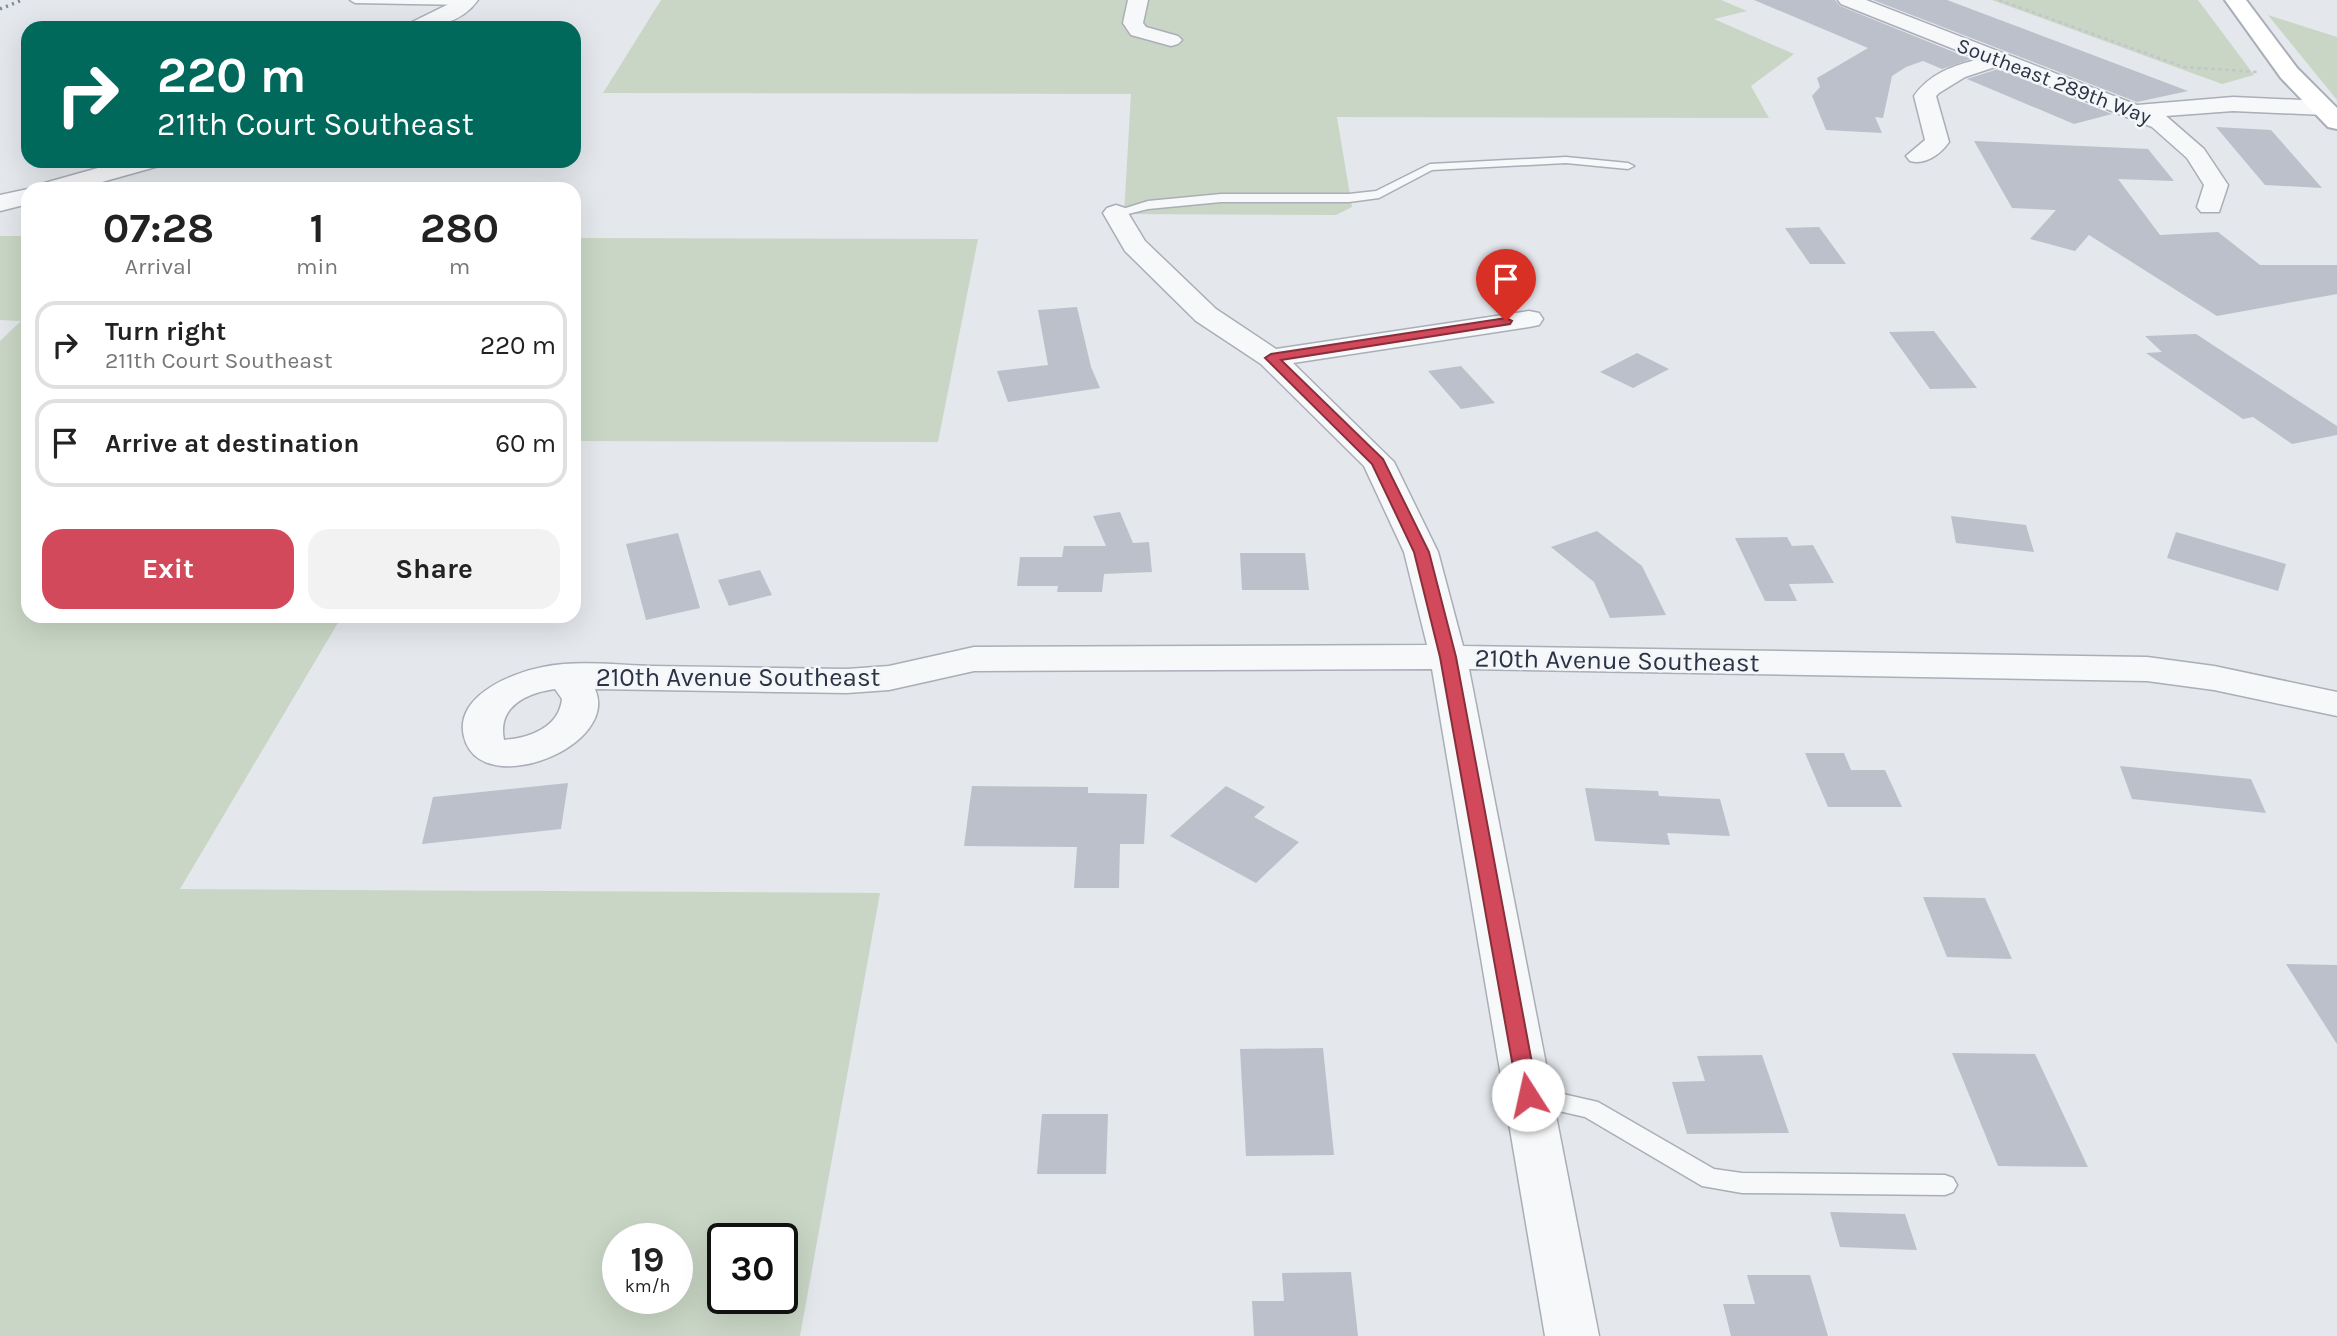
<!DOCTYPE html>
<html lang="en">
<head>
<meta charset="utf-8">
<style>
	:root { --surface:#fff; --page:#f2f2f2; --text:#222; --muted:#767676; --line:#e0e0e0; --accent:#d1495b }
	body { margin:0; font-family:Karla,sans-serif; background:var(--page); color:var(--text); height:100vh; display:flex; flex-direction:column; font-size:26px; white-space:nowrap }
	* { box-sizing:border-box; margin:0 }
	p { font-size:23px; color:var(--muted) }
	.icon { flex:none; width:38px; height:38px; fill:none; stroke:currentColor; stroke-width:2; stroke-linecap:round; stroke-linejoin:round }
	.map { position:relative; flex:1; overflow:hidden }
	.drawer { position:absolute; left:21px; top:182px; width:560px; height:441px; display:flex; flex-direction:column; background:var(--surface); border-radius:21px; box-shadow:0 7px 28px #0002 }
	.drawer>* { flex:none }
	.guide { position:absolute; left:21px; top:21px; width:560px; height:147px; border-radius:21px; box-shadow:0 7px 28px #0002; background:#00695c; color:#fff; overflow:hidden }
	.speed { position:absolute; left:602px; top:1223px; display:flex; gap:14px; font-size:35px; font-weight:700; text-align:center }
	.speed>* { display:grid; place-content:center; width:91px; height:91px; border-radius:50%; background:var(--surface); box-shadow:0 7px 28px #0002; line-height:1 }
	.speed small { font-size:18px; font-weight:400 }
	.speed .limit { border:4px solid #111; border-radius:10px; background:#fff; color:#111 }
	.pin { position:absolute; display:grid; place-items:center; width:60px; height:60px; color:#fff; margin:-72px -30px; border-radius:50% 50% 50% 0; rotate:-45deg; box-shadow:0 0 7px #0007 }
	.pin .icon { rotate:45deg }
	.me { position:absolute; width:77px; margin:-38px; rotate:350deg; stroke-linejoin:round; filter:drop-shadow(0 0 5px #0008) }
	.turn { display:flex; align-items:center; gap:24px; height:147px; padding:0 21px; font-size:32px }
	.turn .icon { width:91px; height:91px; stroke-width:2.5 }
	.turn b { display:block; font-size:49px; line-height:60px }
	.eta { display:flex; justify-content:space-evenly; align-items:center; height:119px; text-align:center }
	.eta b { font-size:42px; font-weight:700; line-height:49px }
	.primary-button { display:flex; gap:14px; margin-top:auto; padding:14px 21px }
	.primary-button a { flex:1; height:80px; border-radius:21px; background:var(--accent); color:#fff; font-size:28px; font-weight:700; line-height:80px; text-align:center }
	.primary-button a+a { background:var(--page); color:var(--text) }
	ul { padding:0; list-style:none }
	li { display:flex; align-items:center; gap:21px; height:88px; margin:0 14px 10px; padding:0 7px; border:4px solid var(--line); border-radius:21px }
	li div { flex:1 }
	li b { display:block; font-size:26px }
	li em { font-style:normal }
	.map>svg:first-child { display:block }
	.green { fill:#c9d6c5; fill-rule:evenodd }
	.building { fill:#bbc0ca }
	.lines { fill:none; stroke-linecap:round; stroke-linejoin:round }
	.lane-casing { stroke:#a9aeb7; stroke-width:3 }
	.street-casing { stroke:#a9aeb7; stroke-width:3 }
	.secondary-casing { stroke:#a9aeb7; stroke-width:4 }
	.path { stroke:#c2c5cb; stroke-width:2.5; stroke-dasharray:3.5 3.5; stroke-linecap:butt }
	.lane { fill:#f7f8fa; fill-rule:evenodd }
	.street { fill:#f7f8fa; fill-rule:evenodd }
	.secondary { fill:#fff; fill-rule:evenodd }
	.rail { stroke:#7d8696; stroke-width:3.5; stroke-dasharray:2 4.5; stroke-linecap:butt }
	.route { fill:#d1495b; stroke:#882f3b; stroke-width:2 }
	.labels { text-anchor:middle; stroke-width:5; stroke-linejoin:round; paint-order:stroke }
	.far-street-label { font-size:21px; fill:#2b3445; stroke:#f4f6f9 }
	.street-label { font-size:26px; fill:#2b3445; stroke:#f4f6f9 }
</style>
</head>
<body>
<div class="map">
<svg width="2337" height="1336" viewBox="0 0 2337 1336">
	<rect width="100%" height="100%" fill="#e4e7ec"/>
	<g class="green">
		<path d="M661 0H1721L1747 11 1714 19 1794 54 1751 86 1769 118 1337 117 1352 207 1336 215 1124 214 1131 94 603 93Z"/>
		<path d="M1992 0H2198L2254 75 2222 84Z"/>
		<path d="M2268 15 2337 37V100Z"/>
		<path d="M0 236H28V616H342L180 889 880 893 800 1336H0V341L21 321 0 320ZM677 1239V1298H618V1239ZM782 1239V1298H723V1239Z"/>
		<path d="M574 238 978 239 938 442 574 441Z"/>
	</g>
	<g class="building">
		<path d="M1754 0H1835L1840 6 1971 59 1942 69 1923 61 1906 67 1892 76 1883 118 1875 117 1882 133 1826 130 1812 96 1820 87 1817 78 1868 48Z"/>
		<path d="M1873 0H1947L2188 91 2137 102Z"/>
		<path d="M1998 69 2112 114 2074 124 1967 79Z"/>
		<path d="M2216 127 2271 130 2322 188 2265 185Z"/>
		<path d="M1974 141 2148 149 2174 181 2118 179 2160 235 2218 232 2260 265H2337V294L2217 316 2089 235 2075 251 2030 239 2056 210 2012 208Z"/>
		<path d="M1819 227 1846 264H1810L1785 228Z"/>
		<path d="M1077 307 1091 367 1100 388 1008 402 997 371 1048 365 1038 310Z"/>
		<path d="M1934 331 1977 388 1930 389 1889 332Z"/>
		<path d="M2196 334 2337 426V435L2292 444 2253 417 2243 419 2146 353 2162 352 2145 336Z"/>
		<path d="M1637 353 1669 369 1633 388 1600 372Z"/>
		<path d="M1461 366 1495 403 1461 409 1428 371Z"/>
		<path d="M1120 512 1133 543 1149 542 1152 572 1104 574 1102 592H1057L1058 586H1017L1020 557H1062L1064 546H1106L1093 516Z"/>
		<path d="M1951 516 2026 525 2034 552 1956 543Z"/>
		<path d="M1597 531 1642 566 1666 615 1610 618 1594 582 1551 547Z"/>
		<path d="M2176 532 2286 564 2278 591 2167 558Z"/>
		<path d="M678 533 700 608 646 620 626 544Z"/>
		<path d="M1787 537 1792 546 1813 545 1834 583 1789 584 1797 601H1765L1735 538Z"/>
		<path d="M1240 553H1305L1309 590H1242Z"/>
		<path d="M760 570 772 595 729 606 718 580Z"/>
		<path d="M1805 753H1844L1851 770H1885L1902 807H1828Z"/>
		<path d="M2120 766 2251 779 2266 813 2132 799Z"/>
		<path d="M568 783 561 829 422 844 433 797Z"/>
		<path d="M972 786 1088 787V793L1147 794 1144 844H1120L1119 888H1074L1077 847 964 846Z"/>
		<path d="M1226 786 1265 807 1254 817 1299 842 1256 883 1170 836Z"/>
		<path d="M1585 788 1658 791 1659 796 1720 799 1730 836 1667 833 1670 845 1595 841Z"/>
		<path d="M1923 897 1985 898 2012 959 1947 957Z"/>
		<path d="M2286 964 2337 965V1044Z"/>
		<path d="M1323 1048 1334 1155 1246 1156 1240 1049Z"/>
		<path d="M1952 1053 2035 1054 2088 1167 1998 1166Z"/>
		<path d="M1762 1055 1789 1133 1687 1134 1672 1082 1705 1081 1697 1056Z"/>
		<path d="M1042 1114H1108L1106 1174H1037Z"/>
		<path d="M1830 1212 1905 1214 1917 1250 1840 1247Z"/>
		<path d="M1351 1272 1358 1336H1254L1252 1301H1284L1282 1273Z"/>
		<path d="M1747 1275H1810L1828 1336H1731L1723 1304H1755Z"/>
	</g>
	<g class="lines">
		<defs>
			<g id="lane">
				<path d="M350 0H469L471 2 466 5 355 3Z"/>
				<path d="M1566 157 1628 163 1634 166 1628 169 1566 163 1432 170 1379 198 1349 202H1221L1148 209 1116 217 1110 213 1148 201 1221 194H1349L1376 191 1430 164Z"/>
				<path d="M1532 1087 1598 1102 1714 1169 1742 1173 1945 1175 1953 1178 1957 1185 1953 1192 1945 1195 1742 1193 1702 1186 1585 1117 1524 1103 1521 1096 1524 1089Z"/>
			</g>
			<g id="street">
				<path d="M457 0H478C461 24 432 28 405 28L408 24Z"/>
				<path d="M1128 0H1148L1143 23 1146 27 1178 36 1182 40 1178 44 1171 46 1131 35 1123 23Z"/>
				<path d="M1838 0H1866L2137 105 2233 97 2324 101 2335 108 2324 115 2233 111 2166 116 2204 149 2228 185 2219 212H2201L2197 207 2204 185 2187 158 2152 127 1998 66 1965 77 1939 93 1936 96 1949 142C1940 155 1925 165 1910 161L1906 156 1925 140 1914 96C1930 73 1953 66 1979 59L1841 4Z"/>
				<path d="M123 161H162L159 166 77 189H38L41 184Z"/>
				<path d="M28 189V204L0 211V195Z"/>
				<path d="M1116 205 1125 208 1145 241 1216 309 1276 349 1529 311 1539 313 1543 319 1539 325 1529 327 1293 363 1394 462 1438 552 1463 646 2147 657 2214 666 2337 692V716L2214 690 2147 681 1469 669 1599 1336H1545L1432 669 974 671 889 690 847 693 595 689C620 745 489 798 466 743 448 698 511 673 543 667 577 660 615 665 650 666 715 667 781 668 847 669L889 666 974 647 1427 645 1404 552 1364 466 1261 364 1196 321 1125 251 1103 213 1107 208ZM555 689 562 699C559 728 529 738 504 740 497 706 527 693 555 689Z"/>
			</g>
			<path id="secondary" d="M2225 0H2246L2297 68 2337 108V129L2328 127 2281 78Z"/>
		</defs>
		<use href="#lane" class="lane-casing"/>
		<use href="#street" class="street-casing"/>
		<use href="#secondary" class="secondary-casing"/>
		<path class="path" d="M1999 0 2184 67 2257 72"/>
		<use href="#lane" class="lane"/>
		<use href="#street" class="street"/>
		<use href="#secondary" class="secondary"/>
		<path class="rail" d="M0 9 22 0"/>
	</g>
	<path class="route" d="M1506 318 1512 321 1510 324 1281 360 1383 459 1429 552 1456 657 1538 1095 1535 1101 1528 1103 1521 1101 1518 1095 1440 657 1414 552 1372 464 1265 358 1271 354Z"/>
	<g class="labels">
		<g class="far-street-label">
			<text transform="translate(2054 81) rotate(21)" y="7">Southeast 289th Way</text>
		</g>
		<g class="street-label">
			<text transform="translate(1617 660) rotate(1)" y="9">210th Avenue Southeast</text>
			<text x="738" y="686">210th Avenue Southeast</text>
		</g>
	</g>
</svg>
<div class="speed"><div>19<small>km/h</small></div><div class="limit">30</div></div>
<div class="pin" style="left:1506px;top:321px;background:#d93025"><svg class="icon" aria-label="arrive" viewBox="0 0 24 24"><path d="M6 21V4h12l-3 4 3 4H6"/></svg></div>
<svg class="me" style="left:1528px;top:1095px" viewBox="-20 -20 40 40"><circle r="19" fill="#fff"/><path d="M0-13L10 11 0 6-10 11z" fill="#d1495b"/></svg>
<div class="guide">
<div class="turn"><svg class="icon" aria-label="right" viewBox="0 0 24 24"><path d="M7 20v-9h11M14 6l5 5-5 5"/></svg><div><b>220 m</b>211th Court Southeast</div></div>
</div>
<section class="drawer">
<div class="eta">
<div><b>07:28</b><p>Arrival</p></div>
<div><b>1</b><p>min</p></div>
<div><b>280</b><p>m</p></div>
</div>
<ul>
<li><svg class="icon" aria-label="right" viewBox="0 0 24 24"><path d="M7 20v-9h11M14 6l5 5-5 5"/></svg><div><b>Turn right</b><p>211th Court Southeast</p></div><em>220 m</em></li>
<li><svg class="icon" aria-label="arrive" viewBox="0 0 24 24"><path d="M6 21V4h12l-3 4 3 4H6"/></svg><div><b>Arrive at destination</b></div><em>60 m</em></li>
</ul>
<div class="primary-button"><a>Exit</a><a>Share</a></div>
</section>
</div>
</body>
</html>
